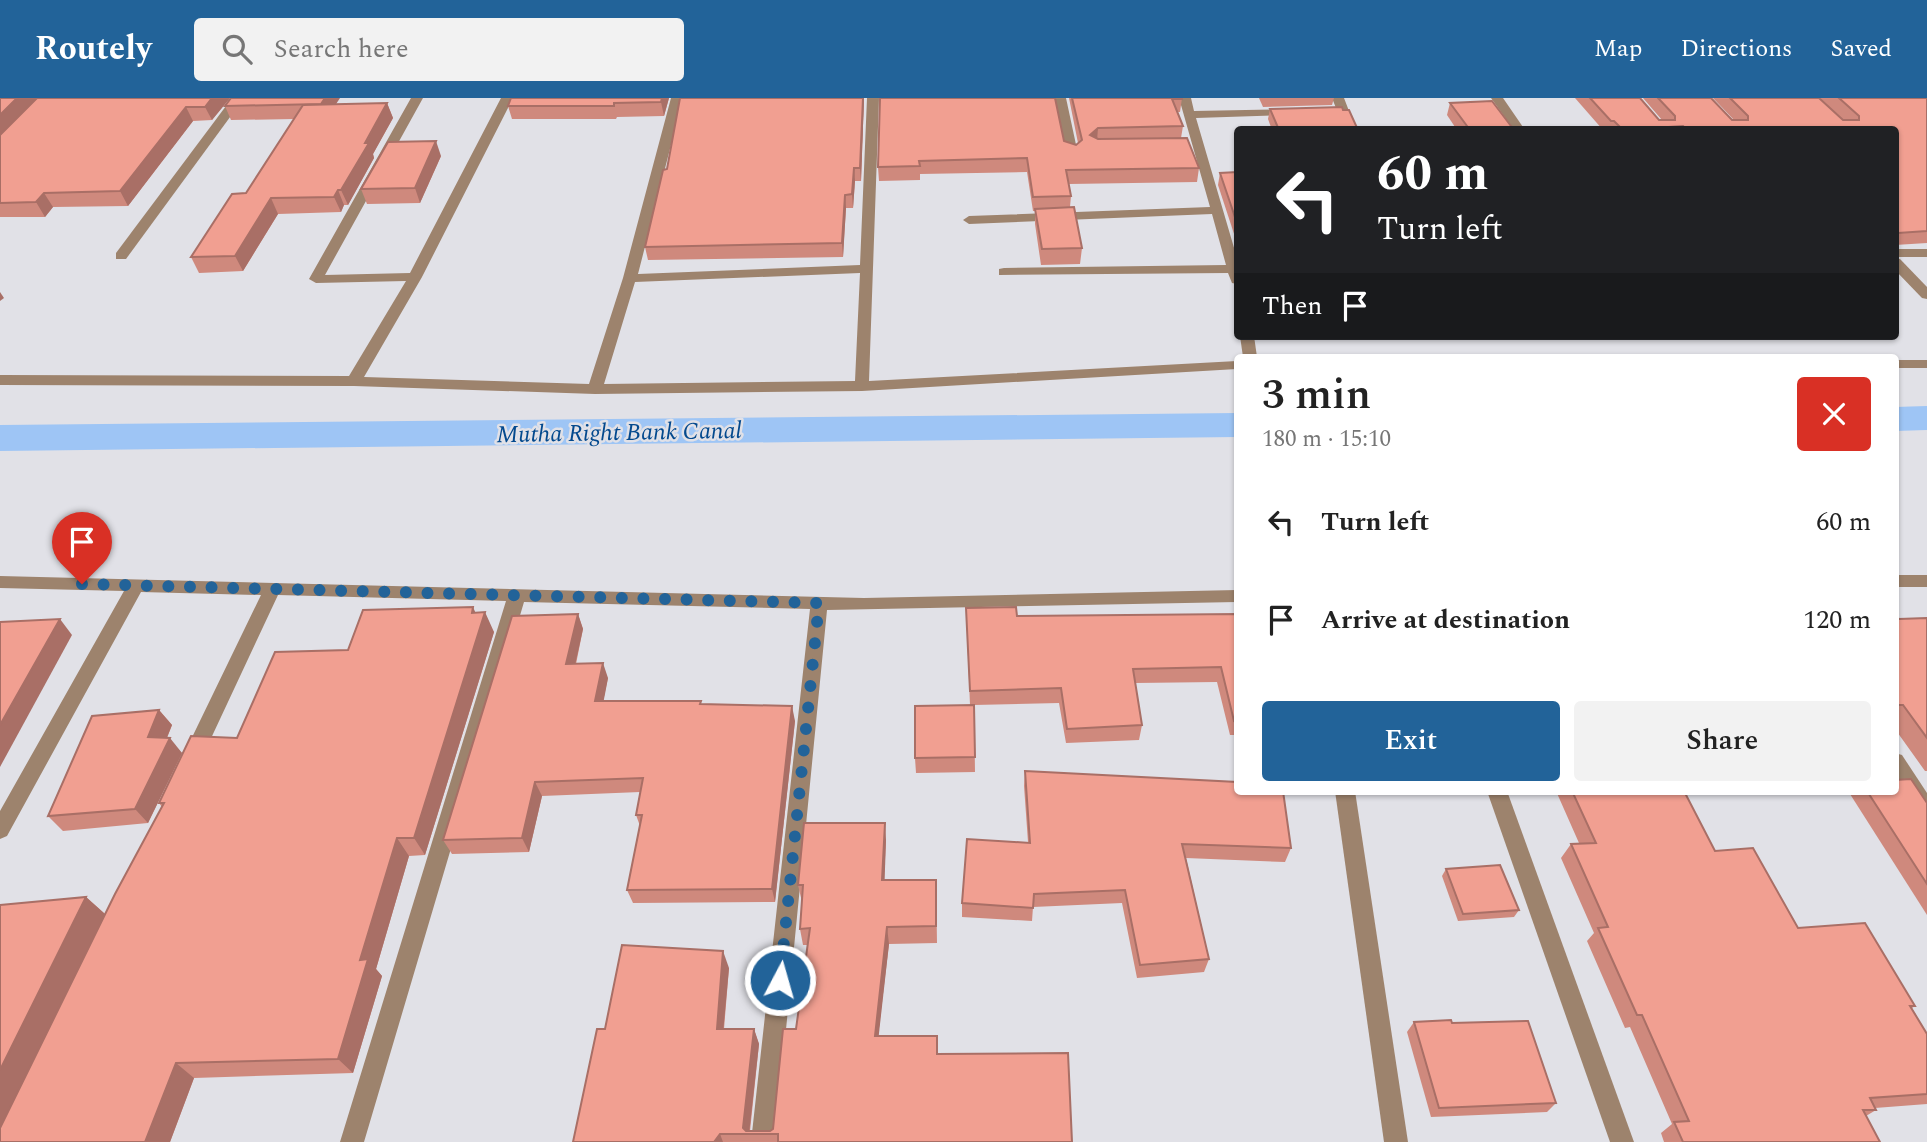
<!DOCTYPE html>
<html lang="en">
<head>
<meta charset="utf-8">
<style>
	:root { --surface:#fff; --page:#f2f2f2; --text:#222; --muted:#767676; --accent:#226399 }
	body { margin:0; font-family:Spectral,serif; background:var(--page); color:var(--text); height:100vh; display:flex; flex-direction:column; font-size:26px; white-space:nowrap }
	* { box-sizing:border-box; margin:0 }
	p { font-size:23px; color:var(--muted) }
	.icon { flex:none; width:38px; height:38px; fill:none; stroke:currentColor; stroke-width:2; stroke-linecap:round; stroke-linejoin:round }
	.map { position:relative; flex:1; overflow:hidden }
	.panel { position:absolute; left:1234px; top:256px; width:665px; height:441px; display:flex; flex-direction:column; background:var(--surface); border-radius:7px; box-shadow:0 2px 5px #0004 }
	.panel>* { flex:none }
	.top-card { position:absolute; left:1234px; top:28px; width:665px; height:214px; border-radius:7px; box-shadow:0 2px 5px #0004; background:#202124; color:#fff; overflow:hidden }
	.pin { position:absolute; display:grid; place-items:center; width:60px; height:60px; color:#fff; margin:-72px -30px; border-radius:50% 50% 50% 0; rotate:-45deg; box-shadow:0 0 7px #0007 }
	.pin .icon { rotate:45deg }
	.me { position:absolute; width:77px; margin:-38px; rotate:6deg; stroke-linejoin:round; filter:drop-shadow(0 0 5px #0008) }
	.turn { display:flex; align-items:center; gap:24px; height:147px; padding:0 28px; font-size:32px }
	.turn .icon { width:91px; height:91px; stroke-width:2.5 }
	.turn b { display:block; font-size:49px; line-height:60px }
	.then { display:flex; align-items:center; height:66px; padding:0 28px; background:#0003; gap:14px; font-size:26px }
	.round { display:grid; place-items:center; flex:none; width:74px; height:74px; border-radius:7px; background:var(--page) }
	.head { display:flex; align-items:center; justify-content:space-between; height:119px; padding:0 28px }
	h1 { font-size:42px; font-weight:600; line-height:52px }
	.primary-button { display:flex; gap:14px; margin-top:auto; padding:14px 28px }
	.primary-button a { flex:1; height:80px; border-radius:7px; background:var(--accent); color:#fff; font-size:28px; font-weight:600; line-height:80px; text-align:center }
	.primary-button a+a { background:var(--page); color:var(--text) }
	ul { padding:0; list-style:none }
	li { display:flex; align-items:center; gap:21px; height:98px; padding:0 28px }
	li div { flex:1 }
	li b { display:block; font-size:26px }
	li em { font-style:normal }
	header { display:flex; align-items:center; gap:42px; box-sizing:border-box; height:98px; padding:0 35px; background:var(--accent); color:#fff }
	header strong { font-size:33px }
	nav { display:flex; gap:38px; margin-inline-start:auto; font-size:24px }
	.search { width:490px; height:63px; background:var(--page); display:flex; align-items:center; gap:18px; box-sizing:border-box; padding:0 24px; border-radius:7px; color:var(--muted); font-size:26px }
	.map>svg:first-child { display:block }
	.lines { fill:none; stroke-linecap:round; stroke-linejoin:round }
	.canal { fill:#9ec5f5; fill-rule:evenodd }
	.minor { fill:#9d836d; fill-rule:evenodd }
	.wall { fill:#cf897d }
	.shaded-wall { fill:#a96f66 }
	.building { fill:#f19f91; stroke:#a96f66; stroke-width:2 }
	.route { stroke:#226399; stroke-width:12; stroke-dasharray:0 21.6 }
	.labels { text-anchor:middle; stroke-width:5; stroke-linejoin:round; paint-order:stroke }
	.water-label { font-size:24px; font-style:italic; fill:#03498e; stroke:#e1e1e7 }
</style>
</head>
<body>
<header>
<strong>Routely</strong>
<div class="search"><svg class="icon" aria-label="search" viewBox="0 0 24 24"><circle cx="10" cy="10" r="6"/><path d="M15 15l6 6"/></svg>Search here</div>
<nav><a>Map</a><a>Directions</a><a>Saved</a></nav>
</header>
<div class="map">
<svg width="1927" height="1044" viewBox="0 0 1927 1044">
	<rect width="100%" height="100%" fill="#e1e1e7"/>
	<g class="lines">
		<g class="canal">
			<path d="M1927 308V332L1895 333V309Z"/>
			<path d="M1237 315V339L0 353V327Z"/>
		</g>
		<g class="minor">
			<path d="M232 0H244L126 161H116V155Z"/>
			<path d="M411 0H423L325 177 410 175 501 0H513L422 179 364 279 589 286 623 180 671 0H683L638 176 860 167 867 0H879L869 283 1237 263V271L862 293 595 296 354 288 0 287V277L349 278 406 183 316 185 309 181ZM860 175 855 283 604 286 635 184Z"/>
			<path d="M1054 0H1066L1078 56 1076 58 1066 56Z"/>
			<path d="M1179 0H1191L1194 13 1291 11 1297 14 1291 17 1196 20 1237 160V186L1232 185 1228 175 999 177V171L1004 170 1226 167 1212 116 969 126 963 122 969 118 1210 109Z"/>
			<path d="M1332 0H1344L1349 13 1347 15H1322V11L1336 10Z"/>
			<path d="M1491 0H1503L1525 32H1514Z"/>
			<rect x="1895" y="151" width="32" height="8"/>
			<path d="M1895 160 1900 161 1927 189V201L1922 200 1895 172Z"/>
			<path d="M1240 238H1254L1257 259H1243Z"/>
			<rect x="1895" y="262" width="32" height="8"/>
			<rect x="1895" y="477" width="32" height="12"/>
			<path d="M0 478 864 500 1237 492V504L827 512 775 1044H751L810 511 524 504 364 1044H340L506 503 278 497 199 666 192 668 185 666 182 660 261 497 141 494 7 738 0 741V713L124 493 0 490Z"/>
			<path d="M1895 655 1902 657 1927 695V720L1920 718 1895 680Z"/>
			<path d="M1335 693H1355L1408 1044H1384Z"/>
			<path d="M1487 693H1507L1634 1044H1610Z"/>
		</g>
	</g>
	<g class="wall">
		<path d="M0 0H230L212 22 193 23 128 108 53 109 45 119H0Z"/>
		<path d="M511 0H669L664 18 617 19 616 21H512L508 8Z"/>
		<path d="M680 0H864L861 83H855L853 110H846L843 159 648 162 645 149 667 71Z"/>
		<path d="M880 0 1064 43 1076 47 1078 45 1069 0H1182L1180 14H1177L1183 28 1181 40 1199 70 1197 84 1069 86 1071 98 1070 109 1082 150 1080 166 1041 167 1035 126V113H1033L1027 74 920 76V82L879 83 878 69Z"/>
		<path d="M1259 0H1334L1332 7 1263 9Z"/>
		<path d="M1575 0H1640L1659 22H1662L1643 0H1711L1732 22H1734L1713 0H1927V145L1895 147V32H1603Z"/>
		<path d="M387 5 393 20 373 56 374 60 348 107H344L341 114 278 116 243 173 199 175 191 159 246 95 294 21 231 22 225 8Z"/>
		<path d="M1450 5 1514 32H1457L1447 17Z"/>
		<path d="M1270 11 1343 12 1358 32H1272L1268 21Z"/>
		<path d="M441 58 420 105 367 106 361 91Z"/>
		<path d="M1237 74V145L1218 87 1220 75Z"/>
		<path d="M966 510 1017 518 1237 516V637H1230L1217 584 1135 585 1142 627 1139 642 1066 645 1059 605 974 607 975 674 916 675 915 660 970 607Z"/>
		<path d="M476 515 494 534 425 757 409 758 376 871 382 878 353 975 194 980 170 1044H0L86 799 105 816 162 709 159 705 237 640 348 552Z"/>
		<path d="M578 516 583 531 576 566 608 580 603 603H701V606L795 623 775 804 633 805 627 792 640 728 636 717 640 694 542 698 529 754 452 756 443 742Z"/>
		<path d="M1895 516 1899 521 1927 520V673H1925L1895 631Z"/>
		<path d="M159 612 172 627 167 640 182 655 148 725 63 733 48 718Z"/>
		<path d="M1025 673 1291 750 1285 764 1186 760 1209 861 1204 874 1137 880 1122 805 1033 809 1032 823 962 819V805L1028 744 1024 688Z"/>
		<path d="M1556 693H1684L1715 753 1798 830 1915 908 1912 910 1927 936V1006L1875 1010 1876 1012 1866 1018 1880 1044H1664L1661 1035 1672 1026 1630 929 1625 930 1587 843 1594 835 1561 760 1571 746 1579 745Z"/>
		<path d="M1853 693H1895L1927 705V817L1850 696Z"/>
		<path d="M886 742 884 782H936L937 845 889 846 878 938 937 956 1072 1044H573L605 931 729 870 724 931H754L759 946 750 1033H770L773 1031 796 931 808 847H803L800 831 802 804 798 787Z"/>
		<path d="M1446 771 1519 812 1514 819 1458 823 1442 778Z"/>
		<path d="M1414 924 1452 925 1556 1005 1547 1014 1431 1019 1407 934Z"/>
	</g>
	<g class="shaded-wall">
		<path d="M17 0H39L0 39V17Z"/>
		<path d="M212 0H230L212 22 205 9Z"/>
		<path d="M325 0H340L327 20 321 6Z"/>
		<path d="M662 0H669L664 18 661 4Z"/>
		<path d="M863 0H864L861 83 860 70Z"/>
		<path d="M387 5 393 20 373 56 374 60 348 107 341 92Z"/>
		<path d="M186 9 193 23 128 108 120 93Z"/>
		<path d="M1098 30 1097 43 1090 37Z"/>
		<path d="M436 43 441 58 420 105 415 90Z"/>
		<path d="M854 70 855 83 853 110 852 96Z"/>
		<path d="M338 92 344 107 341 114 334 99Z"/>
		<path d="M44 95 53 109 45 119 36 104Z"/>
		<path d="M845 97 846 110 843 159 842 145Z"/>
		<path d="M271 100 278 116 243 173 235 158Z"/>
		<path d="M0 194 4 200 0 203Z"/>
		<path d="M473 509 481 527 485 514 494 534 425 757 414 740Z"/>
		<path d="M578 516 583 531 572 581 566 566Z"/>
		<path d="M60 521 72 537 0 669V627Z"/>
		<path d="M603 565 608 580 601 617 595 603Z"/>
		<path d="M792 608 795 623 775 804 772 791Z"/>
		<path d="M159 612 172 627 161 654 148 639Z"/>
		<path d="M170 640 182 655 148 725 135 711Z"/>
		<path d="M535 684 542 698 529 754 522 740Z"/>
		<path d="M885 725 886 742 884 799 882 782Z"/>
		<path d="M397 740 409 758 376 871 382 878 353 975 338 961 360 862Z"/>
		<path d="M86 799 105 816 0 1034V972Z"/>
		<path d="M887 829 889 846 877 953 875 938Z"/>
		<path d="M723 853 729 870 722 946 717 931Z"/>
		<path d="M754 931 759 946 749 1036 743 1030Z"/>
		<path d="M176 965 194 980 170 1044H145Z"/>
		<path d="M720 1036 723 1044H714Z"/>
	</g>
	<g class="building">
		<path d="M0 0H17L0 17Z"/>
		<path d="M37 0H212L205 9H186L120 93 44 95 36 104 0 105V37Z"/>
		<path d="M231 0H325L321 6 225 8Z"/>
		<path d="M511 0H662L661 4 614 5V8H508Z"/>
		<path d="M680 0H863L860 70H854L852 96 845 97 842 145 645 149 663 72 667 71Z"/>
		<path d="M880 0H1055L1064 43 1076 47 1082 42 1072 0H1182V1H1172L1183 28 1098 30 1090 37 1098 41 1187 40 1199 70 1066 72 1071 98 1033 99 1027 60 919 63 920 68 878 69Z"/>
		<path d="M1590 0H1640L1659 22H1675V18L1658 0H1711L1732 22H1748V18L1730 0H1819L1843 22H1859V18L1839 0H1927V133L1898 135 1895 132V32H1687L1683 28 1623 32 1614 23H1611Z"/>
		<path d="M1492 3 1514 32H1470L1450 5Z"/>
		<path d="M387 5 365 45H369L341 92H338L334 99 271 100 235 158 191 159 232 96 246 95 303 7Z"/>
		<path d="M1342 9 1343 12H1349L1358 32H1279L1270 11Z"/>
		<path d="M436 43 415 90 361 91 388 44Z"/>
		<path d="M1237 74V125L1220 75Z"/>
		<path d="M1074 109 1082 150 1042 151 1035 111Z"/>
		<path d="M473 509 472 515 485 514 414 740H397L360 862 368 861 338 961 176 965 145 1044H0V1030L115 796 164 705H159L191 638 237 640 275 554 348 552 363 512Z"/>
		<path d="M1016 509 1017 518 1237 516V622L1234 623 1221 569 1133 571 1142 627 1067 631 1061 590 970 593 966 510Z"/>
		<path d="M578 516 566 566 603 565 595 603H701L700 606 792 608 772 791 627 792 642 717H636L643 680 535 684 522 740 443 742 512 518Z"/>
		<path d="M1895 516 1899 521 1927 520V640L1903 607H1895Z"/>
		<path d="M60 521 0 627V524Z"/>
		<path d="M974 607 975 659 915 660V608Z"/>
		<path d="M159 612 148 639 170 640 135 711 48 718 92 618Z"/>
		<path d="M1025 673 1237 684V693H1283L1291 750 1182 746 1209 861 1140 867 1125 792 1034 796 1033 810 962 805 967 741 1030 745Z"/>
		<path d="M1911 681 1927 705V786L1867 693H1895V682Z"/>
		<path d="M1572 693H1684L1715 753 1753 750 1798 830 1865 825 1915 908H1910L1927 936V996L1870 1000 1876 1012H1863L1880 1044H1683L1674 1024 1689 1023 1642 917H1637L1598 830 1608 829 1571 746 1596 745Z"/>
		<path d="M804 725H885L882 782H936V828L887 829 875 938H937V956L1068 955 1072 1044H778V1036H720L714 1044H573L597 931H605L622 847 723 853 717 931H754L743 1030 746 1033H770L773 1031 783 931H796L810 830 800 831 803 787H798Z"/>
		<path d="M1500 767 1519 812 1463 816 1446 771Z"/>
		<path d="M86 799 0 972V807Z"/>
		<path d="M1451 922 1452 925 1528 923 1556 1005 1439 1010 1414 924Z"/>
	</g>
	<g class="lines">
		<path class="route" d="M82 486 819 505 780 882"/>
	</g>
	<g class="labels">
		<g class="water-label">
			<text transform="translate(619 334) rotate(-1)" y="8">Mutha Right Bank Canal</text>
		</g>
	</g>
</svg>
<div class="pin" style="left:82px;top:486px;background:#d93025"><svg class="icon" aria-label="arrive" viewBox="0 0 24 24"><path d="M6 21V4h12l-3 4 3 4H6"/></svg></div>
<svg class="me" style="left:780px;top:882px" viewBox="-20 -20 40 40"><circle r="17" fill="#226399" stroke="#fff" stroke-width="3"/><path d="M0-11L8 9 0 5-8 9z" fill="#fff"/></svg>
<div class="top-card">
<div class="turn"><svg class="icon" aria-label="left" viewBox="0 0 24 24"><path d="M17 20v-9H6M10 6l-5 5 5 5"/></svg><div><b>60 m</b>Turn left</div></div>
<div class="then">Then<svg class="icon" aria-label="arrive" viewBox="0 0 24 24"><path d="M6 21V4h12l-3 4 3 4H6"/></svg></div>
</div>
<section class="panel">
<div class="head"><div><h1>3 min</h1><p>180 m · 15:10</p></div><a class="round" style="background:#d93025;color:#fff"><svg class="icon" aria-label="close" viewBox="0 0 24 24"><path d="M6 6l12 12M18 6L6 18"/></svg></a></div>
<ul>
<li><svg class="icon" aria-label="left" viewBox="0 0 24 24"><path d="M17 20v-9H6M10 6l-5 5 5 5"/></svg><div><b>Turn left</b></div><em>60 m</em></li>
<li><svg class="icon" aria-label="arrive" viewBox="0 0 24 24"><path d="M6 21V4h12l-3 4 3 4H6"/></svg><div><b>Arrive at destination</b></div><em>120 m</em></li>
</ul>
<div class="primary-button"><a>Exit</a><a>Share</a></div>
</section>
</div>
</body>
</html>
